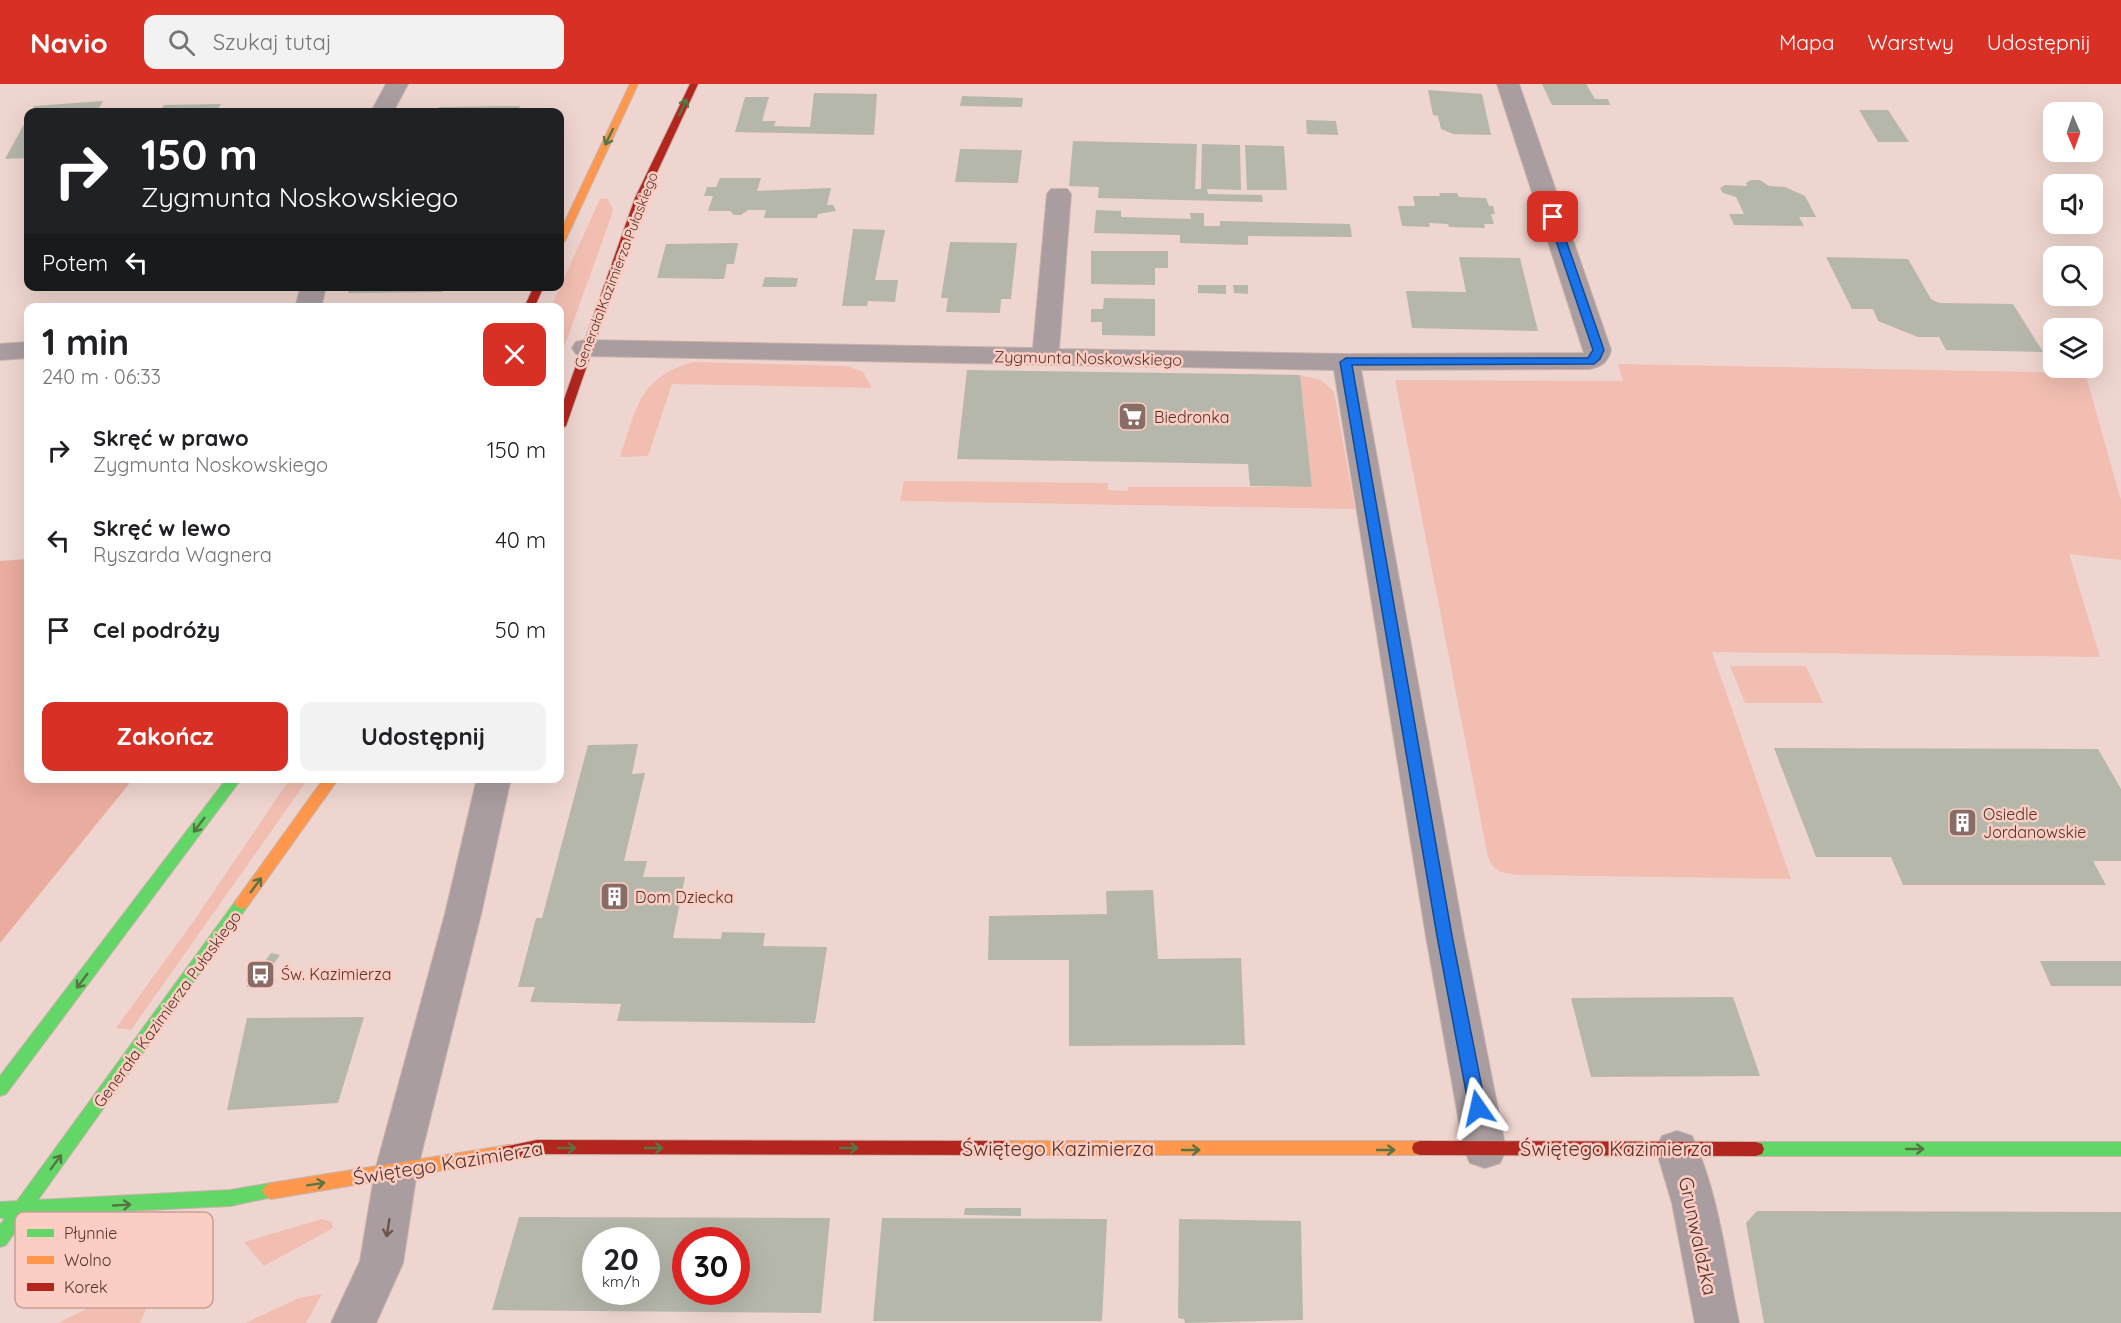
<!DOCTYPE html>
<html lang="pl">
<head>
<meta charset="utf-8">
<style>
	:root { --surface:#fff; --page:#f2f2f2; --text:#202124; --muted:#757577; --accent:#d93025 }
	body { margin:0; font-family:Quicksand,sans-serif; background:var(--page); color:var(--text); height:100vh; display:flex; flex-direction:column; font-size:22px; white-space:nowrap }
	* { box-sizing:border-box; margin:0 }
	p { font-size:20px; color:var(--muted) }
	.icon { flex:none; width:33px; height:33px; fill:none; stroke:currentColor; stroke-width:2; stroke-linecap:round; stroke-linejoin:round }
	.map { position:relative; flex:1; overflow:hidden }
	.drawer { position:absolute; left:24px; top:219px; width:540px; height:480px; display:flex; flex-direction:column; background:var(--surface); border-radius:12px; box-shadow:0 6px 24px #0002 }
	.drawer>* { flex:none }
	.guide { position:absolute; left:24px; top:24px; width:540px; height:183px; border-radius:12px; box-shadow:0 6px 24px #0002; background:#202124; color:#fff; overflow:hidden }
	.needle { width:39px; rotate:178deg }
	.tools { position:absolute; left:2043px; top:18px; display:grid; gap:12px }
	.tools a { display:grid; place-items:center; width:60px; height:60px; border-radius:12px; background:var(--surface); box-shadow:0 6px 24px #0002; font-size:30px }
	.speed { position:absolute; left:582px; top:1143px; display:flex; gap:12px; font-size:30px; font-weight:700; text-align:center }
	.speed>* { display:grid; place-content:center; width:78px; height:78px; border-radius:50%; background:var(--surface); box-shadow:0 6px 24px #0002; line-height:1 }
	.speed small { font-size:15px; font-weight:400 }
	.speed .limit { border:9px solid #d22; background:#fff; color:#111 }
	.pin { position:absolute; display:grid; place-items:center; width:51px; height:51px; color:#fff; margin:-26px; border-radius:12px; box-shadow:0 3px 9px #0006 }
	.me { position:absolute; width:66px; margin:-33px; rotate:349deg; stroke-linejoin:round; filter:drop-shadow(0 0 4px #0008) }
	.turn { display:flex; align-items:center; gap:21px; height:126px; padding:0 18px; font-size:27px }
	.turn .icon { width:78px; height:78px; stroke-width:2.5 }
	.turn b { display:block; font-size:42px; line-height:51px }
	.then { display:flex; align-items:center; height:57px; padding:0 18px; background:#0003; gap:12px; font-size:22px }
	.round { display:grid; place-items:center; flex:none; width:63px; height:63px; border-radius:12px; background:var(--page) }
	.headline { display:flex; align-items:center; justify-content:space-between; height:102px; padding:0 18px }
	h1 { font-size:36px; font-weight:700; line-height:45px }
	.button { display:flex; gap:12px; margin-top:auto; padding:12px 18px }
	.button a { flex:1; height:69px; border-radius:12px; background:var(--accent); color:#fff; font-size:24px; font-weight:700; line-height:69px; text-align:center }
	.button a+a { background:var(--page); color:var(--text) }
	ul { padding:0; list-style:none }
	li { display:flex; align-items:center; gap:18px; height:90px; padding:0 18px }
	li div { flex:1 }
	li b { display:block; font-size:22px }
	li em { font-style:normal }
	header { display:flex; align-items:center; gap:36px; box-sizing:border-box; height:84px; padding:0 30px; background:var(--accent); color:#fff }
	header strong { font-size:28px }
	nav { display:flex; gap:33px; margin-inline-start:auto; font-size:21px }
	.search { width:420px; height:54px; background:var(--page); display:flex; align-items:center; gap:15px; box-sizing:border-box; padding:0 21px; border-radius:12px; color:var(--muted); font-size:22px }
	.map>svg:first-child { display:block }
	.green { fill:#f2beb2 }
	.forest { fill:#eaac9e }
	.building { fill:#b6b7ab; fill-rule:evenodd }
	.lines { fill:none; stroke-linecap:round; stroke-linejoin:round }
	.street-casing { stroke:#cab3ad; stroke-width:2 }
	.fast-casing { stroke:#cab3ad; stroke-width:2 }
	.slow-casing { stroke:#cab3ad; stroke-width:2 }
	.jam-casing { stroke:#cab3ad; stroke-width:2 }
	.street { fill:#aa9da0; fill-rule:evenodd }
	.fast { fill:#63d668; fill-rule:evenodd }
	.slow { fill:#ff974d; fill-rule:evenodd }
	.jam { fill:#b3261e; fill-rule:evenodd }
	.oneway { stroke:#587444 }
	.oneway2 { stroke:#6c534f }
	.route { fill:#1a73e8; stroke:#114b97; stroke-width:1.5 }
	.labels { text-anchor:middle; stroke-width:5; stroke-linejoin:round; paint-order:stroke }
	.far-street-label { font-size:14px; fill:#51332c; stroke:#fccdc2 }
	.street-label { font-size:16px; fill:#51332c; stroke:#fccdc2 }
	.poi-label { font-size:16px; fill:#51332c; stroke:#fccdc2; text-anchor:start }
	.near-street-label { font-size:20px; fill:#51332c; stroke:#fccdc2 }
	.key { fill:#fccdc2; stroke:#c99f95; stroke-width:1.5 }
	.key-label { font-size:16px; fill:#51332c }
</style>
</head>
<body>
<header>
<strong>Navio</strong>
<div class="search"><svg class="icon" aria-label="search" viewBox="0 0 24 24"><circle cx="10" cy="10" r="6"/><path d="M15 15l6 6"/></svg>Szukaj tutaj</div>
<nav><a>Mapa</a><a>Warstwy</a><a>Udostępnij</a></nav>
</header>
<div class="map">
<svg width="2121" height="1239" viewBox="0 0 2121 1239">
	<rect width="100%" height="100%" fill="#efd5cf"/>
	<g class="green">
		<path d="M607 114 613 125 611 133 560 275V224L551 223 600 115Z"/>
		<path d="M693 278 847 282 863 288 872 304 672 300 648 372 620 373C637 324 638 294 693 278Z"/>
		<path d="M1618 280 2085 289 2121 416V476L2069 470 2100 573 1712 568 1791 795 1521 791C1505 790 1494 789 1488 773L1395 296 1623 297Z"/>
		<path d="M1300 291 1321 296 1334 308 1355 425 900 417 904 397 1108 399V406L1128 407V403H1312Z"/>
		<path d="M1730 582H1806L1823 619H1745Z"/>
		<path d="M290 695H308L131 946 116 944 193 838Z"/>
		<path d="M322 1135 332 1138 333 1144 264 1182 244 1158Z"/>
		<path d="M160 1192 140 1239H58L134 1201Z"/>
		<path d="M322 1210 306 1239H245L299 1214Z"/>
	</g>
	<path class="forest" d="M28 475V694L133 695 0 859V477Z"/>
	<g class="building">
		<path d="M1542 0H1586L1595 15H1608L1610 21H1552Z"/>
		<path d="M1428 6 1482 10 1491 51 1453 50 1441 45 1438 32 1433 31Z"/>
		<path d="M814 9 877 10 874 51 735 48 745 13H769L762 37H776L774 42 810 43Z"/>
		<path d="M962 12 1023 14 1022 23 960 22Z"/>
		<path d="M103 17 97 28H31L34 22Z"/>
		<path d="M221 20 216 28H159L164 21Z"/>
		<path d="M520 22 517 28H436L439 23Z"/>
		<path d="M1859 26H1888L1909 58H1878Z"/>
		<path d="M28 33V74L5 75Z"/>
		<path d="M1306 36 1336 37 1338 51 1307 50Z"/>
		<path d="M1073 57 1197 60 1195 105H1201L1202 60 1240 61 1241 106 1207 105 1208 110 1262 111 1263 118 1098 114 1099 103 1069 102Z"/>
		<path d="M1245 61 1284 62 1287 106H1247Z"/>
		<path d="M960 65 1022 66 1018 99 955 98Z"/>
		<path d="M720 94H761L757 107 831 104 827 121H833L836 127 818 130 817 134H764L766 126H748L741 131H734L730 127H708L713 112H704L707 103H716Z"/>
		<path d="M1751 96H1760L1769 102 1785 103 1805 112 1816 133H1799L1804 142 1734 141 1729 130H1744L1736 113 1723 109 1720 104 1725 101 1747 102 1746 99Z"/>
		<path d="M1439 109H1457L1459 113 1486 114 1489 122H1493L1495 130H1491L1494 140H1484L1485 144 1449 143 1448 140 1429 139 1430 143 1402 142 1398 122H1415L1413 112H1440Z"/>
		<path d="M1096 126 1121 127V133L1191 135 1190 129H1204V142H1220V137L1350 140 1352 153 1248 152V161L1180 159V151L1094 149Z"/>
		<path d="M853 145 885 146 875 196H898L895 218 868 217 867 222H842Z"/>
		<path d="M950 158 1017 159 1011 215H1001L1000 229 946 228 948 214H941Z"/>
		<path d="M738 159 734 180H727L724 195 657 194 666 160Z"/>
		<path d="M1091 167H1168V184H1155V201L1091 200Z"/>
		<path d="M1459 173 1520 174 1538 247 1412 244 1406 207 1466 208Z"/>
		<path d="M1826 173 1908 175 1931 215 1939 219 2013 220 2043 268 1946 266 1939 253H1918L1878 237 1873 225H1852Z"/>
		<path d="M765 193 798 194 796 203H762Z"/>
		<path d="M1198 201H1226V210L1198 209Z"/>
		<path d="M1233 201H1248V210L1234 209Z"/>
		<path d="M351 202H444L442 208 348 209Z"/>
		<path d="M1104 214 1155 215V252L1102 251V238H1091V225H1103Z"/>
		<path d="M967 286 1300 291 1312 403 1250 402 1248 380 957 375Z"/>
		<path d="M638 660 632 690 645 689 624 777H647L643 793H685L673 854 721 855 722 848 765 849 763 862 827 863 815 939 617 937 621 920 530 918 535 903H518L536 834H542L588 661Z"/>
		<path d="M1774 664 2098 665 2121 705V777H2093L2106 801H1903L1891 773H1816Z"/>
		<path d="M1153 806 1158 875 1241 874 1245 961 1069 962V876H988L989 832 1107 830 1106 807Z"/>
		<path d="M271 869 280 871 256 904 246 903Z"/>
		<path d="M2040 877H2121V902H2051Z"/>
		<path d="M1733 913 1760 992 1591 993 1571 914Z"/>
		<path d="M364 933 338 1019 227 1026 247 934Z"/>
		<path d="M965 1124H1021V1132L964 1131Z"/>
		<path d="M1757 1127 2121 1128V1239H1764L1746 1139Z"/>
		<path d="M519 1133 830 1134 821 1229 492 1226ZM596 1156H646V1208H596ZM686 1156H736V1208H686Z"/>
		<path d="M882 1134 1107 1135 1102 1237H873Z"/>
		<path d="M1179 1135 1301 1137 1303 1236 1185 1239 1184 1235 1178 1234Z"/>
	</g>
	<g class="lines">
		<defs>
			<g id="street">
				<path d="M386 0H408L393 28H371Z"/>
				<path d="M1497 0H1519L1611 266C1608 278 1602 282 1590 285L1361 286 1464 852 1506 1066 1500 1079 1485 1084 1470 1079 1464 1066 1426 852 1334 286 585 272 576 270 572 264 576 258 585 256 1033 264 1047 110 1051 105H1067L1071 110 1059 265 1346 270 1584 269Z"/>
				<path d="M301 202H326L321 224H295Z"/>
				<path d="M28 258V274L0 276V260Z"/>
				<path d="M477 694H511L481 830 417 1087 403 1179 376 1239H331L360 1177 375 1087 445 830Z"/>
				<path d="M1677 1047 1692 1052C1719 1110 1726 1177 1739 1239H1695L1672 1119 1656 1065 1662 1052Z"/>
			</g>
			<g id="fast">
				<path d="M227 694H242L6 1010 0 1012V992Z"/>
				<path d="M242 813 247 815 250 819 247 823 38 1116 230 1106 271 1099 277 1102 280 1107 277 1112 230 1122 26 1132 6 1161 0 1163V1141L5 1134H0V1118L17 1117 237 815Z"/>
				<path d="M1756 1058H2121V1072H1756L1750 1070 1748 1065 1750 1060Z"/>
			</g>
			<g id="slow">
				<path d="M630 0H638L565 157 560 160V148Z"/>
				<path d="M324 694H339L247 823 242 825 237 823 234 819 237 815Z"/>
				<path d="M1004 1057H1420L1426 1059 1428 1064 1426 1069 1420 1071H1004L998 1069 996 1064 998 1059Z"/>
				<path d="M509 1061 515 1063 517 1068 515 1073 509 1075 271 1115 265 1112 262 1107 265 1102 271 1099Z"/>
			</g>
			<g id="jam">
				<path d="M690 0H698L645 114 566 342 560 345V327L635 114Z"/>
				<path d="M534 202H544L534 224H524Z"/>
				<path d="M537 1056 1004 1057 1010 1059 1012 1064 1010 1069 1004 1071 537 1070 509 1075 503 1073 501 1068 503 1063Z"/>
				<path d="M1420 1057 1756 1058 1762 1060 1764 1065 1762 1070 1756 1072 1420 1071 1414 1069 1412 1064 1414 1059Z"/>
			</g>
		</defs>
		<use href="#street" class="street-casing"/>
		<use href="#fast" class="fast-casing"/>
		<use href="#slow" class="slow-casing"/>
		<use href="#jam" class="jam-casing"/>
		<use href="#street" class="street"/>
		<use href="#fast" class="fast"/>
		<use href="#slow" class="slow"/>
		<use href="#jam" class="jam"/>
	</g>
	<defs><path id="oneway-shaft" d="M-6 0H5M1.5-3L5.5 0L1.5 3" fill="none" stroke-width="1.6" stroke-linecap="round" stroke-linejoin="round" transform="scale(1.5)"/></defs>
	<g class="oneway">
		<use href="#oneway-shaft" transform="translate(683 23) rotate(-65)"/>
		<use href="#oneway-shaft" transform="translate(609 53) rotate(116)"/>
		<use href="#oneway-shaft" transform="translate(199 741) rotate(127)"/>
		<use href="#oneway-shaft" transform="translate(256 801) rotate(-54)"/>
		<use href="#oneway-shaft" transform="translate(82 897) rotate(127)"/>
		<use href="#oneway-shaft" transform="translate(567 1064) rotate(1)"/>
		<use href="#oneway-shaft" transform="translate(654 1064)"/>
		<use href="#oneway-shaft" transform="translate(849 1064)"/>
		<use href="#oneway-shaft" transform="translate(1915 1065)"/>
		<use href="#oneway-shaft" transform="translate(1191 1066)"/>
		<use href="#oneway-shaft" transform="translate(1386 1066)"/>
		<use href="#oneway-shaft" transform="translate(56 1078) rotate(-54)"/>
		<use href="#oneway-shaft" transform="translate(316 1100) rotate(-9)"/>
		<use href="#oneway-shaft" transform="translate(122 1121) rotate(-3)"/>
	</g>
	<use class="oneway2" href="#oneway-shaft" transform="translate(388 1144) rotate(99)"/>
	<path class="route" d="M1553 130 1558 133 1604 266 1600 275 1594 280 1352 281 1452 852 1486 1024 1484 1029 1478 1031 1472 1029 1469 1024 1437 852 1340 278 1346 274H1588L1593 266 1548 133Z"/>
	<defs>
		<symbol id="supermarket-square" viewBox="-11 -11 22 22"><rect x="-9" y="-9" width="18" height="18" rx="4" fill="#886c65" stroke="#fccdc2"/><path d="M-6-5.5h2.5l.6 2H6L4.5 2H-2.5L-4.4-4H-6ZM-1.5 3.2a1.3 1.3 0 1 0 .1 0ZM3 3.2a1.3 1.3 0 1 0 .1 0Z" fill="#fff"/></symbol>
		<symbol id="building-square" viewBox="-11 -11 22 22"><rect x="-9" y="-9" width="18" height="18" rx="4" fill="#886c65" stroke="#fccdc2"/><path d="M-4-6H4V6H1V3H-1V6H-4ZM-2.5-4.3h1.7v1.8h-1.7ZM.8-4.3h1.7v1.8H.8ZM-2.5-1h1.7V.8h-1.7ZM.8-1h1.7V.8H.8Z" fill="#fff"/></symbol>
		<symbol id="bus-square" viewBox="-11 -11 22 22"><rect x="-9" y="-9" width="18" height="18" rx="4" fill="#886c65" stroke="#fccdc2"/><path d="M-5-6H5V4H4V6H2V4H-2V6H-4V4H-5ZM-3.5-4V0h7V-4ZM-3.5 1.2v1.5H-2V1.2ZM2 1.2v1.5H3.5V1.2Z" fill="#fff"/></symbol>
	</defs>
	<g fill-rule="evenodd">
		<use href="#supermarket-square" x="1116" y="316" width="33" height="33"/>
		<use href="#building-square" x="1946" y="722" width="33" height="33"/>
		<use href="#building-square" x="598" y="796" width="33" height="33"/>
		<use href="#bus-square" x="244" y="874" width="33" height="33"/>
	</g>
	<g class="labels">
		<g class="far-street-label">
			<text transform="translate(616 186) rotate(-69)" y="5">Generała Kazimierza Pułaskiego</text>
		</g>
		<g class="street-label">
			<text transform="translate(1088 274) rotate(1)" y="6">Zygmunta Noskowskiego</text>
			<text transform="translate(167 925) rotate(-54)" y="6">Generała Kazimierza Pułaskiego</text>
		</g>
		<g class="poi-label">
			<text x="1154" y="339">Biedronka</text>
			<text x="1983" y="736">Osiedle<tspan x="1983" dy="18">Jordanowskie</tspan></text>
			<text x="635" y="819">Dom Dziecka</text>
			<text x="281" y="896">Św. Kazimierza</text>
		</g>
		<g class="near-street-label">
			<text x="1058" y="1072">Świętego Kazimierza</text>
			<text x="1616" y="1072">Świętego Kazimierza</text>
			<text transform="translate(448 1079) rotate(-9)" y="7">Świętego Kazimierza</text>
			<text transform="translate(1698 1152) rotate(78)" y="7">Grunwaldzka</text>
		</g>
	</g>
	<rect x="15" y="1128" width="198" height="96" rx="9" class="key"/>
	<rect x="27" y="1145" width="27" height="8" fill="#63d668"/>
	<rect x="27" y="1172" width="27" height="8" fill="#ff974d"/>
	<rect x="27" y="1199" width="27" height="8" fill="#b3261e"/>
	<g class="key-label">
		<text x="64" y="1155">Płynnie</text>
		<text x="64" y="1182">Wolno</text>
		<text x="64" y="1209">Korek</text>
	</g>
</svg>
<div class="tools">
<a><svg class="needle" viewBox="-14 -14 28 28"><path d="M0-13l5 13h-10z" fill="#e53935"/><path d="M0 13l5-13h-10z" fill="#757577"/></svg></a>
<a><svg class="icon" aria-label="sound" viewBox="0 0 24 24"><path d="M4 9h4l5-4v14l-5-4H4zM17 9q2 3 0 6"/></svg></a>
<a><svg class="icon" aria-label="search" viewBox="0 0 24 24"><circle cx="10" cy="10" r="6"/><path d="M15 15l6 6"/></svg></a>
<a><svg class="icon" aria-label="layers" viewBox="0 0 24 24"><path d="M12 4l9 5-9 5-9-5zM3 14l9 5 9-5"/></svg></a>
</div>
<div class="speed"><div>20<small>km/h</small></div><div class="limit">30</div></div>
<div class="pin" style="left:1553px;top:133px;background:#d93025"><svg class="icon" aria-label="arrive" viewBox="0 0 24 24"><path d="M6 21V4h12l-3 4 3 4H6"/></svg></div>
<svg class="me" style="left:1478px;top:1024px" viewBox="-20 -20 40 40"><path d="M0-17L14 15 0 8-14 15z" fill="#1a73e8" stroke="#fff" stroke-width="4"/></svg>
<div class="guide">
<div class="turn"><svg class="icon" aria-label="right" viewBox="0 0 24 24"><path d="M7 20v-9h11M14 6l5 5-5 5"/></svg><div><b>150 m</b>Zygmunta Noskowskiego</div></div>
<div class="then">Potem<svg class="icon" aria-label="left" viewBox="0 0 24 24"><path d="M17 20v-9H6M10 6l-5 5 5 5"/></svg></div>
</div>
<section class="drawer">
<div class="headline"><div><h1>1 min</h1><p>240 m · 06:33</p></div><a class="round" style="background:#d93025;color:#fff"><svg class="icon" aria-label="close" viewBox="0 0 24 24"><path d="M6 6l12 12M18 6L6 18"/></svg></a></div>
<ul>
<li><svg class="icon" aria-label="right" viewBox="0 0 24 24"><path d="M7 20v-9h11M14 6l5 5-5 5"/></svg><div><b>Skręć w prawo</b><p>Zygmunta Noskowskiego</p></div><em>150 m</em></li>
<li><svg class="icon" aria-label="left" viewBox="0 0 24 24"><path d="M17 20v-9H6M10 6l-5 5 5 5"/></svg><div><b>Skręć w lewo</b><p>Ryszarda Wagnera</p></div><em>40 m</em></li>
<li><svg class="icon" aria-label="arrive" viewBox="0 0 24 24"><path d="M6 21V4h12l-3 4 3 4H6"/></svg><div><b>Cel podróży</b></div><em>50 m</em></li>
</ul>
<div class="button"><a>Zakończ</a><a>Udostępnij</a></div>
</section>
</div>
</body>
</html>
